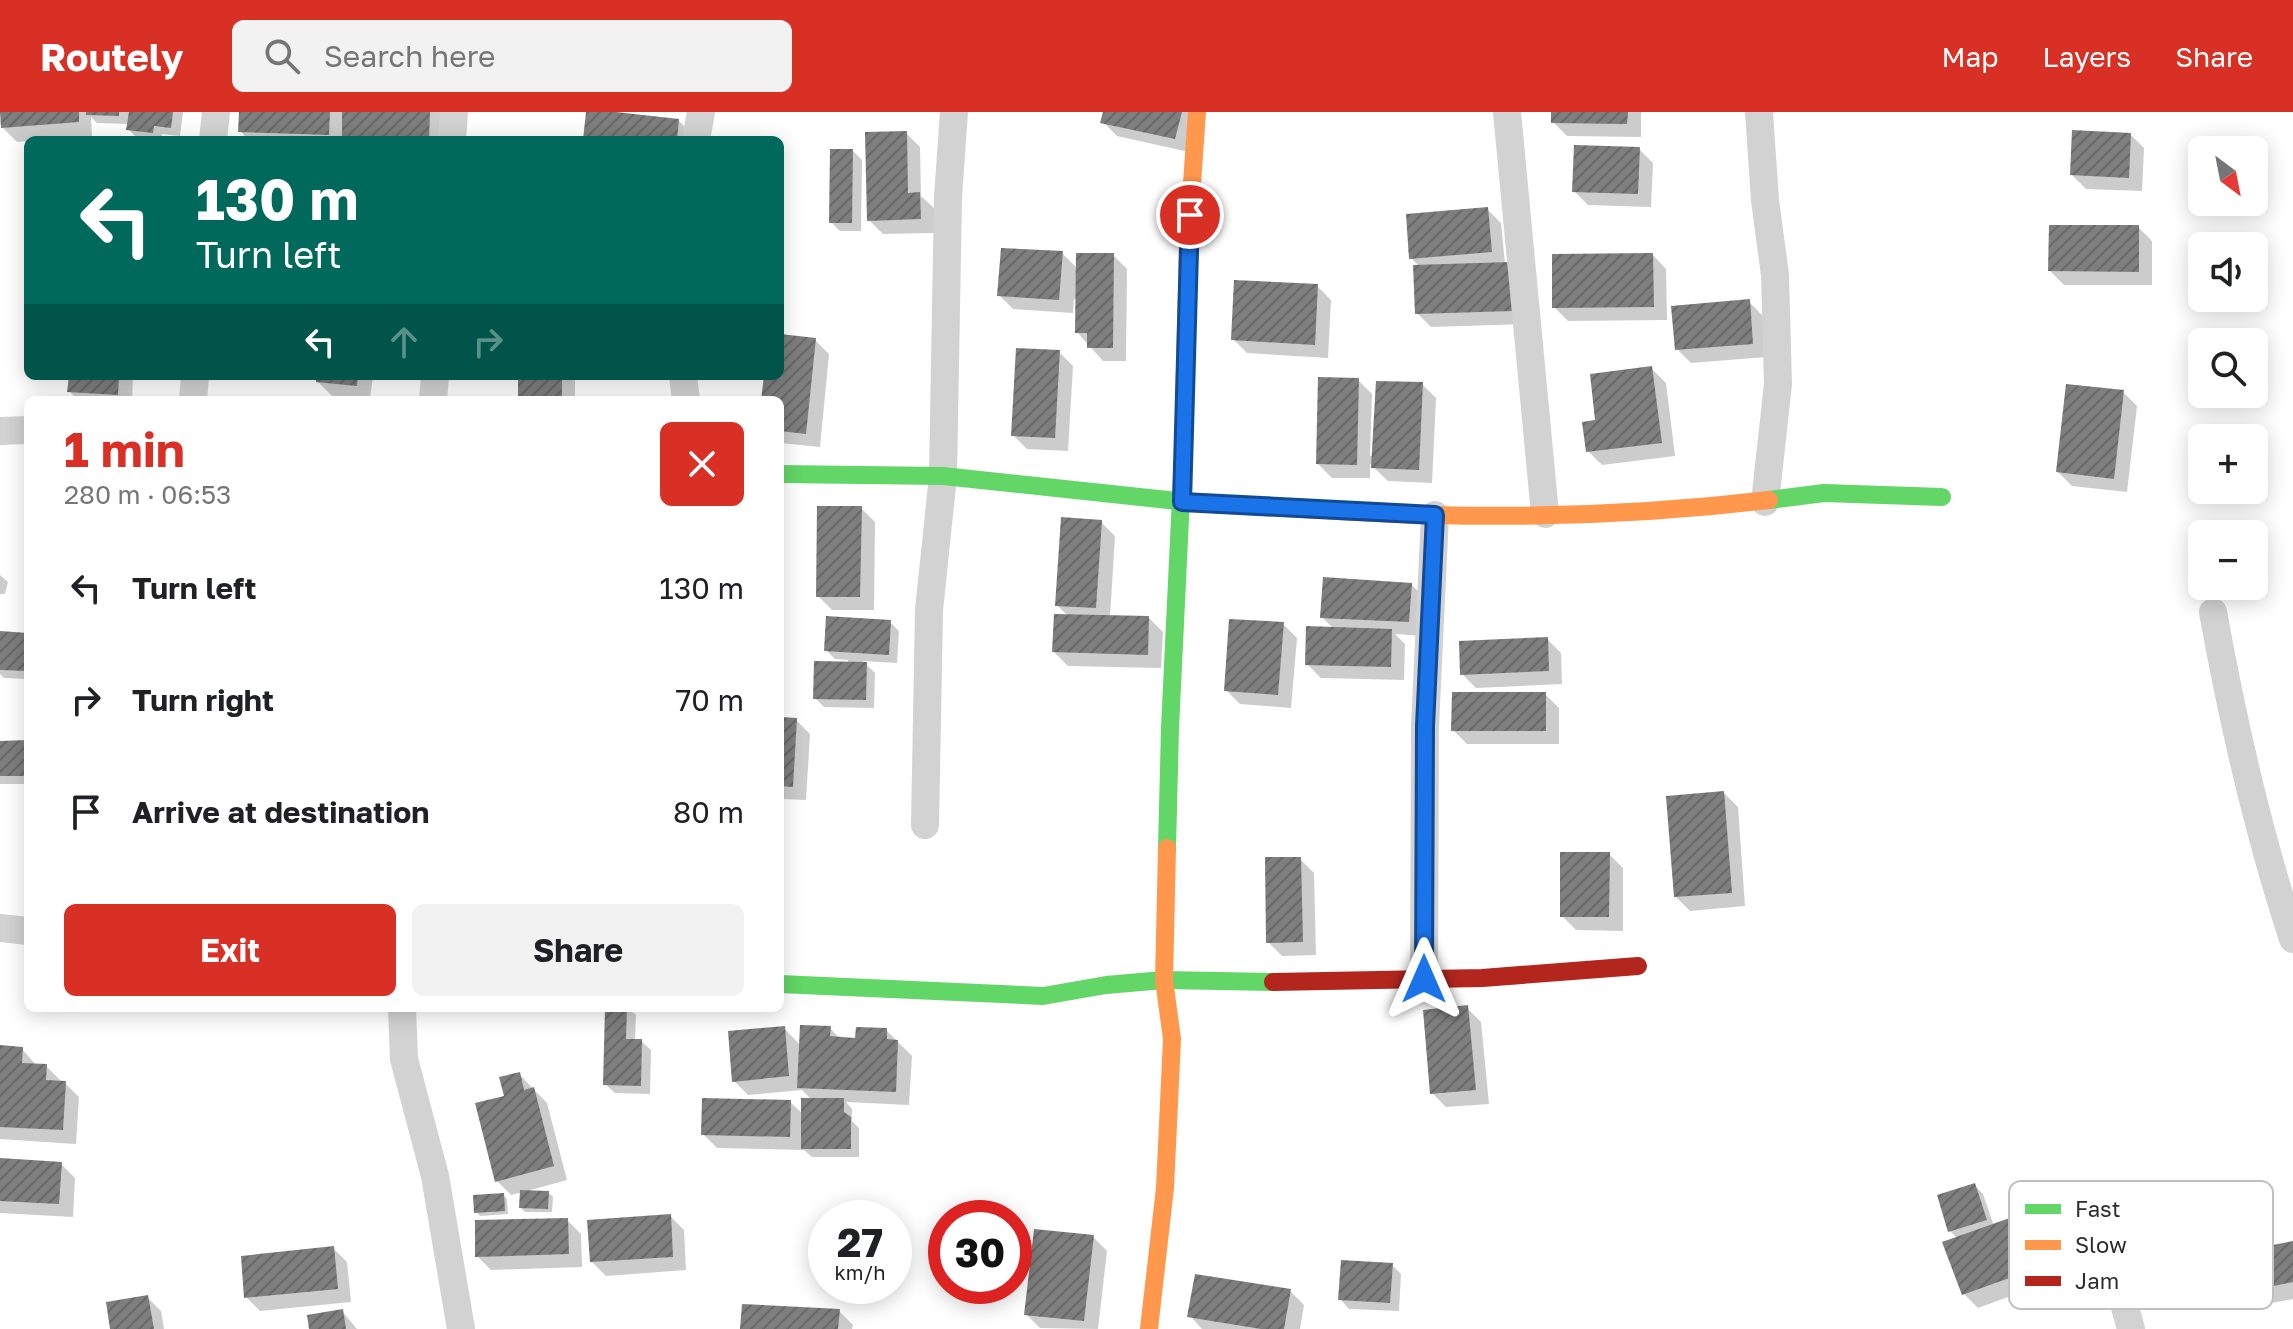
<!DOCTYPE html>
<html lang="en">
<head>
<meta charset="utf-8">
<style>
	:root { --surface:#fff; --page:#f2f2f2; --text:#202124; --muted:#757577; --accent:#d93025 }
	body { margin:0; font-family:"Golos Text",sans-serif; background:var(--page); color:var(--text); height:100vh; display:flex; flex-direction:column; font-size:30px; white-space:nowrap }
	* { box-sizing:border-box; margin:0 }
	p { font-size:26px; color:var(--muted) }
	.icon { flex:none; width:44px; height:44px; fill:none; stroke:currentColor; stroke-width:2; stroke-linecap:round; stroke-linejoin:round }
	.map { position:relative; flex:1; overflow:hidden }
	.side { position:absolute; left:24px; top:284px; width:760px; height:616px; display:flex; flex-direction:column; background:var(--surface); border-radius:12px; box-shadow:0 4px 20px #0003 }
	.side>* { flex:none }
	.top-card { position:absolute; left:24px; top:24px; width:760px; height:244px; border-radius:12px; box-shadow:0 4px 20px #0003; background:#00695c; color:#fff; overflow:hidden }
	.needle { width:52px; rotate:148deg }
	.fabs { position:absolute; left:2188px; top:24px; display:grid; gap:16px }
	.fabs a { display:grid; place-items:center; width:80px; height:80px; border-radius:12px; background:var(--surface); box-shadow:0 4px 20px #0003; font-size:40px }
	.speed { position:absolute; left:808px; top:1088px; display:flex; gap:16px; font-size:40px; font-weight:700; text-align:center }
	.speed>* { display:grid; place-content:center; width:104px; height:104px; border-radius:50%; background:var(--surface); box-shadow:0 4px 20px #0003; line-height:1 }
	.speed small { font-size:20px; font-weight:400 }
	.speed .limit { border:12px solid #d22; background:#fff; color:#111 }
	.pin { position:absolute; display:grid; place-items:center; width:68px; height:68px; color:#fff; margin:-34px; border:4px solid #fff; border-radius:50%; box-shadow:0 2px 8px #0007 }
	.me { position:absolute; width:88px; margin:-44px; rotate:0deg; stroke-linejoin:round; filter:drop-shadow(0 0 6px #0008) }
	.turn { display:flex; align-items:center; gap:28px; height:168px; padding:0 40px; font-size:36px }
	.turn .icon { width:104px; height:104px; stroke-width:2.5 }
	.turn b { display:block; font-size:56px; line-height:68px }
	.lanes { display:flex; align-items:center; height:76px; padding:0 40px; background:#0003; justify-content:center; gap:40px; direction:ltr }
	.lanes .off { opacity:.35 }
	.round { display:grid; place-items:center; flex:none; width:84px; height:84px; border-radius:12px; background:var(--page) }
	.overview { display:flex; align-items:center; justify-content:space-between; height:136px; padding:0 40px }
	h1 { font-size:48px; font-weight:700; line-height:60px; color:var(--accent) }
	.action { display:flex; gap:16px; margin-top:auto; padding:16px 40px }
	.action a { flex:1; height:92px; border-radius:12px; background:var(--accent); color:#fff; font-size:32px; font-weight:700; line-height:92px; text-align:center }
	.action a+a { background:var(--page); color:var(--text) }
	ul { padding:0; list-style:none }
	li { display:flex; align-items:center; gap:24px; height:112px; padding:0 40px }
	li div { flex:1 }
	li b { display:block; font-size:30px }
	li em { font-style:normal }
	header { display:flex; align-items:center; gap:48px; box-sizing:border-box; height:112px; padding:0 40px; background:var(--accent); color:#fff }
	header strong { font-size:38px }
	nav { display:flex; gap:44px; margin-inline-start:auto; font-size:28px }
	.search { width:560px; height:72px; background:var(--page); display:flex; align-items:center; gap:20px; box-sizing:border-box; padding:0 28px; border-radius:12px; color:var(--muted); font-size:30px }
	.map>svg:first-child { display:block }
	.shadow { fill:#0003 }
	.building { fill:url(#building-hatch) }
	.lines { fill:none; stroke-linecap:round; stroke-linejoin:round }
	.street { stroke:#d2d2d2; stroke-width:28 }
	.fast { stroke:#63d668; stroke-width:18 }
	.slow { stroke:#ff974d; stroke-width:18 }
	.jam { stroke:#b3261e; stroke-width:18 }
	.route-casing { stroke:#114b97; stroke-width:20 }
	.route { stroke:#1a73e8; stroke-width:14 }
	.key { fill:#fff; stroke:#c0c0c0; stroke-width:2 }
	.key-label { font-size:22px; fill:#2d2d2d }
</style>
</head>
<body>
<header>
<strong>Routely</strong>
<div class="search"><svg class="icon" aria-label="search" viewBox="0 0 24 24"><circle cx="10" cy="10" r="6"/><path d="M15 15l6 6"/></svg>Search here</div>
<nav><a>Map</a><a>Layers</a><a>Share</a></nav>
</header>
<div class="map">
<svg width="2293" height="1217" viewBox="0 0 2293 1217">
	<defs>
		<pattern id="building-hatch" width="6" height="6" patternUnits="userSpaceOnUse" patternTransform="scale(2)"><rect width="6" height="6" fill="#7e7e7e"/><path d="M-1 1l2-2M0 6l6-6M5 7l2-2" fill="none" stroke="#686868"/></pattern>
	</defs>
	<rect width="100%" height="100%" fill="#fff"/>
	<g class="shadow">
		<path d="M2 0H183L180 24 162 22 161 28H139L128 17 129 12 97 11 91 5 92 24 17 30 3 16Z"/>
		<path d="M241 0H443V28H249L240 19Z"/>
		<path d="M588 0 678 8 692 22V28H585Z"/>
		<path d="M1105 0H1198L1189 40 1117 24 1103 10Z"/>
		<path d="M1553 0H1641V25L1567 24 1553 10Z"/>
		<path d="M906 21 920 35 921 84 934 96V121L883 122 869 108Z"/>
		<path d="M2130 22 2144 36 2142 79 2086 77 2072 63Z"/>
		<path d="M1639 37 1653 51 1651 95 1588 93 1574 79Z"/>
		<path d="M853 39 862 48 861 119H840L831 110Z"/>
		<path d="M1487 97 1501 111 1505 152 1526 212 1431 215 1417 201 1420 155 1411 146Z"/>
		<path d="M2138 115 2152 129V173H2064L2050 159Z"/>
		<path d="M1062 141 1078 157 1113 143 1127 157 1126 249H1103L1077 220V187H1074L1073 201 1013 197 999 183Z"/>
		<path d="M1652 142 1666 157 1667 208 1568 209 1554 195Z"/>
		<path d="M1317 174 1331 188 1328 246 1247 241 1233 227Z"/>
		<path d="M1749 190 1763 204 1766 245 1691 251 1677 237Z"/>
		<path d="M780 224 815 228 829 242 820 335 780 331V288H763L766 264H780Z"/>
		<path d="M1059 240 1073 254 1068 339 1027 337 1013 323Z"/>
		<path d="M1652 257 1666 271 1675 344 1602 353 1588 339 1598 310Z"/>
		<path d="M71 264H133L132 288H78L70 280Z"/>
		<path d="M318 264H373L370 287 332 284 318 270Z"/>
		<rect x="520" y="264" width="55" height="24"/>
		<path d="M1358 268 1372 282 1370 344H1374L1422 272 1436 286 1432 371 1388 369 1370 352V366H1332L1318 352Z"/>
		<path d="M2123 280 2137 294 2127 380 2072 374 2058 360Z"/>
		<path d="M861 396 875 410 874 498H832L818 484Z"/>
		<path d="M1101 410 1115 424 1110 505 1149 506 1163 520 1161 556 1068 554 1054 540 1068 504 1057 493Z"/>
		<path d="M0 463 8 470 5 482H0Z"/>
		<path d="M1411 472 1425 486 1423 524 1395 522 1405 532 1404 568 1321 566 1307 552 1334 517 1322 505Z"/>
		<path d="M890 510 899 519 897 551 863 549 875 561 874 596 824 595 815 586 848 552V548L835 547 826 538Z"/>
		<path d="M1283 512 1297 526 1291 596 1240 592 1226 578Z"/>
		<path d="M0 521 28 523V567L4 566 0 562Z"/>
		<path d="M1547 527 1561 541 1562 572 1476 576 1462 562Z"/>
		<path d="M1545 582 1559 596V632H1467L1453 618Z"/>
		<path d="M780 607 796 608 810 622 806 688 780 687Z"/>
		<path d="M28 630V672H0V631Z"/>
		<path d="M1724 681 1738 695 1745 794 1690 799 1676 785Z"/>
		<path d="M1609 742 1623 756V819L1576 818 1562 804Z"/>
		<path d="M1300 747 1314 761 1316 843 1282 844 1268 830Z"/>
		<path d="M607 896H628L636 903 635 929H641L651 938 650 982 615 981 605 972Z"/>
		<path d="M1467 896 1481 910 1489 992 1446 995 1432 981Z"/>
		<path d="M784 916 801 934 830 916 840 927 857 928 886 918 912 944 909 993 846 990 852 997V1009L859 1016V1045H812L804 1038 717 1036 703 1022 790 990 803 1002 812 988 802 978 748 983 734 969Z"/>
		<path d="M0 935 22 937 36 953 46 954 60 968V971H65L79 985 76 1032 0 1027Z"/>
		<path d="M519 962 547 991 567 1068 527 1079 549 1081 553 1085 552 1100H525L521 1096 522 1080 511 1083 497 1069 506 985Z"/>
		<path d="M0 1048 61 1052 75 1066 73 1105 0 1101Z"/>
		<path d="M1974 1073 1983 1082 1994 1114 2020 1104 2034 1118 2052 1169 1978 1196 1964 1182 1958 1127 1950 1119Z"/>
		<path d="M503 1083 507 1087 508 1102 480 1104 476 1100Z"/>
		<path d="M670 1104 684 1118 686 1158 606 1164 592 1150Z"/>
		<path d="M567 1108 581 1122 582 1155 491 1158 477 1144Z"/>
		<path d="M1093 1125 1107 1139 1098 1217 1040 1216 1026 1202Z"/>
		<path d="M2293 1131V1187L2266 1192 2252 1178Z"/>
		<path d="M333 1136 347 1150 351 1190 260 1199 246 1185Z"/>
		<path d="M1392 1153 1401 1162 1399 1199 1349 1197 1340 1187Z"/>
		<path d="M1290 1179 1304 1193 1300 1217H1202L1190 1204Z"/>
		<path d="M147 1185 161 1199 164 1217H112Z"/>
		<path d="M342 1199 357 1217H311Z"/>
		<path d="M839 1199 853 1213 852 1217H742Z"/>
	</g>
	<g class="building">
		<path d="M0 0H79V10L1 16Z"/>
		<path d="M86 0H119V4L86 3Z"/>
		<path d="M129 0H173L171 16 154 14 153 21 126 18Z"/>
		<path d="M239 0H330L329 23 238 20Z"/>
		<path d="M342 0H430L429 28H342Z"/>
		<path d="M586 0H616L679 7 677 28H583Z"/>
		<path d="M1103 0H1182L1175 27 1100 11Z"/>
		<path d="M1551 0H1628L1627 12 1551 11Z"/>
		<path d="M2072 18 2131 21 2129 66 2070 63Z"/>
		<path d="M907 19 908 81 920 80 921 107 867 109 865 20Z"/>
		<path d="M110 24 131 26V28H110Z"/>
		<path d="M1574 33 1640 35 1638 82 1572 80Z"/>
		<path d="M830 37H853L852 111H829Z"/>
		<path d="M1488 95 1492 140 1409 147 1406 102Z"/>
		<path d="M2049 113H2139V160L2048 159Z"/>
		<path d="M1001 136 1063 139 1059 188 997 184Z"/>
		<path d="M1076 141H1114L1113 236H1087V221H1075Z"/>
		<path d="M1653 141 1654 195 1552 196V142Z"/>
		<path d="M1511 150 1512 199 1415 202 1413 153Z"/>
		<path d="M1234 168 1318 172 1315 233 1231 228Z"/>
		<path d="M1750 187 1753 232 1675 238 1671 194Z"/>
		<path d="M780 222 816 226 806 322 780 319V288H761L764 264H780Z"/>
		<path d="M1016 236 1060 238 1055 326 1011 324Z"/>
		<path d="M1652 254 1662 331 1586 340 1582 310 1595 308 1590 262Z"/>
		<path d="M69 264H119L118 283 67 280Z"/>
		<path d="M316 264H358L357 274 316 270Z"/>
		<rect x="518" y="264" width="44" height="24"/>
		<path d="M1318 265 1359 266 1357 353 1316 352Z"/>
		<path d="M1376 269 1423 270 1419 358 1371 356Z"/>
		<path d="M2066 272 2124 278 2114 367 2056 360Z"/>
		<path d="M817 394H862L860 485H816Z"/>
		<path d="M1061 405 1102 408 1096 496 1055 494Z"/>
		<path d="M1323 465 1412 471 1409 510 1320 506Z"/>
		<path d="M1054 502 1149 504 1148 543 1052 540Z"/>
		<path d="M826 504 891 508 889 543 824 539Z"/>
		<path d="M1229 507 1284 510 1278 583 1224 579Z"/>
		<path d="M1306 514 1392 517 1391 555 1305 553Z"/>
		<path d="M0 519 28 521V559L0 558Z"/>
		<path d="M1548 525 1549 559 1460 563 1459 529Z"/>
		<path d="M814 549 867 550 866 588 813 587Z"/>
		<path d="M1452 580H1546V619H1451Z"/>
		<path d="M780 605 797 606 793 675 780 674Z"/>
		<path d="M28 628V664H0V629Z"/>
		<path d="M1724 679 1732 781 1674 785 1666 684Z"/>
		<path d="M1560 740H1610L1609 805H1560Z"/>
		<path d="M1265 745H1301L1303 830 1266 831Z"/>
		<path d="M1468 893 1476 978 1430 982 1423 898Z"/>
		<path d="M605 896H627L626 927H642L641 974 603 973Z"/>
		<path d="M800 913 831 914 830 924 855 926 856 915 887 916V927L898 928 896 980 797 976Z"/>
		<path d="M785 914 789 964 732 970 728 919Z"/>
		<path d="M0 933 23 935 22 951 47 952 46 968 66 969 63 1018 0 1015Z"/>
		<path d="M520 960 524 978 534 975 554 1054 495 1070 475 991 504 984 499 965Z"/>
		<path d="M702 986 791 988 790 1025 701 1023Z"/>
		<path d="M801 986H844V1000L851 1005V1037H801Z"/>
		<path d="M0 1046 62 1050 59 1092 0 1089Z"/>
		<path d="M1975 1071 1987 1108 1948 1120 1937 1083Z"/>
		<path d="M520 1078 549 1079 548 1097 519 1096Z"/>
		<path d="M504 1081 505 1099 474 1101 473 1083Z"/>
		<path d="M671 1102 673 1145 590 1150 587 1108Z"/>
		<path d="M2021 1102 2040 1155 1962 1183 1942 1130Z"/>
		<path d="M568 1106 569 1142 475 1145V1108Z"/>
		<path d="M1034 1117 1094 1123 1084 1209 1024 1203Z"/>
		<path d="M2293 1129V1170L2250 1179 2243 1139Z"/>
		<path d="M334 1134 338 1177 244 1186 241 1144Z"/>
		<path d="M1341 1148 1393 1151 1390 1191 1338 1188Z"/>
		<path d="M1195 1162 1291 1177 1284 1217H1261L1187 1205Z"/>
		<path d="M148 1183 154 1217H110L106 1190Z"/>
		<path d="M742 1192 840 1197 838 1217H740Z"/>
		<path d="M343 1197 346 1217H309L307 1203Z"/>
	</g>
	<g class="lines">
		<g class="street">
			<path d="M1507 0 1545 402"/>
			<path d="M1759 0 1765 88 1775 163 1778 272 1765 390"/>
			<path d="M213 28 216 0"/>
			<path d="M452 28 454 0"/>
			<path d="M696 28 701 0"/>
			<path d="M683 264 686 288"/>
			<path d="M193 288 195 264"/>
			<path d="M433 288 435 264"/>
			<path d="M0 319 28 318"/>
			<path d="M2213 500C2233 611 2258 720 2293 827"/>
			<path d="M925 713 929 498 943 364 948 85 954 0"/>
			<path d="M0 816 28 819"/>
			<path d="M1424 867 1425 614 1435 403"/>
			<path d="M402 896 404 947 435 1064 461 1217"/>
			<path d="M2083 1087 2109 1137 2131 1217"/>
		</g>
		<g class="fast">
			<path d="M780 362 943 364 1196 391"/>
			<path d="M1769 388 1824 381 1942 385"/>
			<path d="M1167 736 1170 616 1183 344"/>
			<path d="M780 872 1043 884 1106 873 1164 868 1273 870"/>
		</g>
		<g class="slow">
			<path d="M1183 344 1188 128 1197 0"/>
			<path d="M1196 391C1275 395 1354 401 1434 403 1545 406 1659 401 1769 388"/>
			<path d="M1149 1217 1165 1076 1172 927 1164 868 1167 736"/>
		</g>
		<path class="jam" d="M1273 870 1482 866 1638 854"/>
	</g>
	<g class="lines">
		<defs>
			<path id="route" d="M1190 103 1182 390 1435 403 1425 614 1424 867"/>
		</defs>
		<use href="#route" class="route-casing"/>
		<use href="#route" class="route"/>
	</g>
	<rect x="2009" y="1069" width="264" height="128" rx="12" class="key"/>
	<rect x="2025" y="1092" width="36" height="10" fill="#63d668"/>
	<rect x="2025" y="1128" width="36" height="10" fill="#ff974d"/>
	<rect x="2025" y="1164" width="36" height="10" fill="#b3261e"/>
	<g class="key-label">
		<text x="2075" y="1105">Fast</text>
		<text x="2075" y="1141">Slow</text>
		<text x="2075" y="1177">Jam</text>
	</g>
</svg>
<div class="fabs">
<a><svg class="needle" viewBox="-14 -14 28 28"><path d="M0-13l5 13h-10z" fill="#e53935"/><path d="M0 13l5-13h-10z" fill="#757577"/></svg></a>
<a><svg class="icon" aria-label="sound" viewBox="0 0 24 24"><path d="M4 9h4l5-4v14l-5-4H4zM17 9q2 3 0 6"/></svg></a>
<a><svg class="icon" aria-label="search" viewBox="0 0 24 24"><circle cx="10" cy="10" r="6"/><path d="M15 15l6 6"/></svg></a>
<a>+</a>
<a>−</a>
</div>
<div class="speed"><div>27<small>km/h</small></div><div class="limit">30</div></div>
<div class="pin" style="left:1190px;top:103px;background:#d93025"><svg class="icon" aria-label="arrive" viewBox="0 0 24 24"><path d="M6 21V4h12l-3 4 3 4H6"/></svg></div>
<svg class="me" style="left:1424px;top:867px" viewBox="-20 -20 40 40"><path d="M0-17L14 15 0 8-14 15z" fill="#1a73e8" stroke="#fff" stroke-width="4"/></svg>
<div class="top-card">
<div class="turn"><svg class="icon" aria-label="left" viewBox="0 0 24 24"><path d="M17 20v-9H6M10 6l-5 5 5 5"/></svg><div><b>130 m</b>Turn left</div></div>
<div class="lanes"><svg class="icon" aria-label="left" viewBox="0 0 24 24"><path d="M17 20v-9H6M10 6l-5 5 5 5"/></svg><svg class="icon off" aria-label="ahead" viewBox="0 0 24 24"><path d="M12 20V5M6 11l6-6 6 6"/></svg><svg class="icon off" aria-label="right" viewBox="0 0 24 24"><path d="M7 20v-9h11M14 6l5 5-5 5"/></svg></div>
</div>
<section class="side">
<div class="overview"><div><h1>1 min</h1><p>280 m · 06:53</p></div><a class="round" style="background:#d93025;color:#fff"><svg class="icon" aria-label="close" viewBox="0 0 24 24"><path d="M6 6l12 12M18 6L6 18"/></svg></a></div>
<ul>
<li><svg class="icon" aria-label="left" viewBox="0 0 24 24"><path d="M17 20v-9H6M10 6l-5 5 5 5"/></svg><div><b>Turn left</b></div><em>130 m</em></li>
<li><svg class="icon" aria-label="right" viewBox="0 0 24 24"><path d="M7 20v-9h11M14 6l5 5-5 5"/></svg><div><b>Turn right</b></div><em>70 m</em></li>
<li><svg class="icon" aria-label="arrive" viewBox="0 0 24 24"><path d="M6 21V4h12l-3 4 3 4H6"/></svg><div><b>Arrive at destination</b></div><em>80 m</em></li>
</ul>
<div class="action"><a>Exit</a><a>Share</a></div>
</section>
</div>
</body>
</html>
